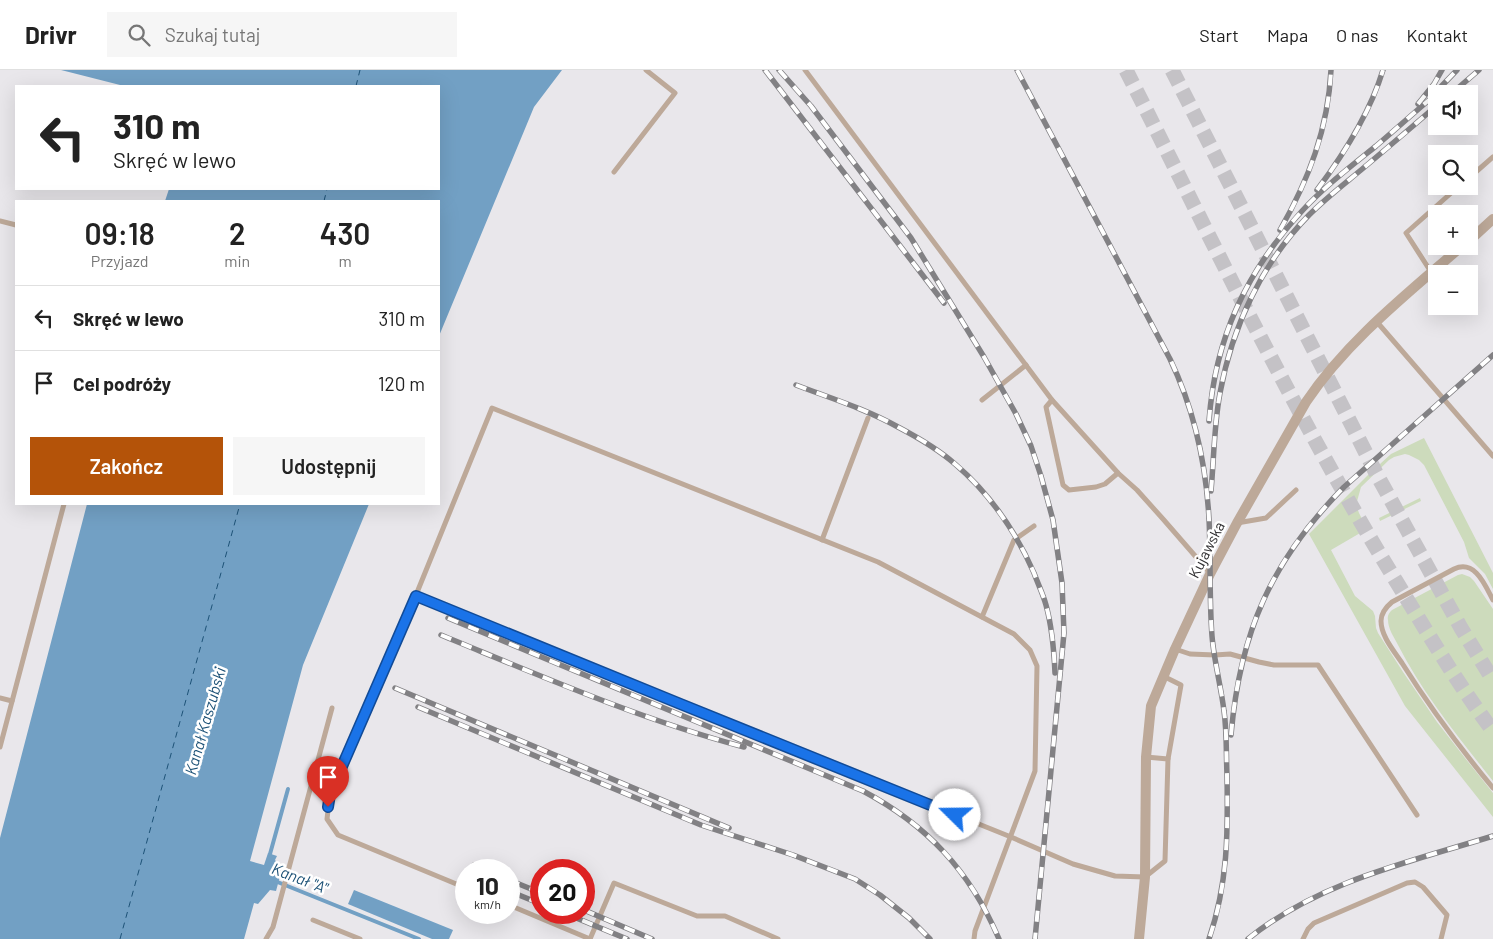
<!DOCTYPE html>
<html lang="pl">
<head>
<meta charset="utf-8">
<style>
	:root { --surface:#fff; --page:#f6f6f6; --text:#222; --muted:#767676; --line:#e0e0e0; --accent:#b45309 }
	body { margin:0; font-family:Barlow,sans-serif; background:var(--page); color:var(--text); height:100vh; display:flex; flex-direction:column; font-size:19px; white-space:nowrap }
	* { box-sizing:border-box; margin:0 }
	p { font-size:16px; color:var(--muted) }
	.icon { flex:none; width:28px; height:28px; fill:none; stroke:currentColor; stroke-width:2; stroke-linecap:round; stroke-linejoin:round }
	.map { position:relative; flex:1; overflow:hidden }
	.panel { position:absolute; left:15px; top:130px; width:425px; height:305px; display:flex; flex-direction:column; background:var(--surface); border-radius:0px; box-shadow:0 5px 20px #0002 }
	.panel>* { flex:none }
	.hud { position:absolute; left:15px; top:15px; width:425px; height:105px; border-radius:0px; box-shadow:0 5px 20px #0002; background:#fff; color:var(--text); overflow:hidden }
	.fabs { position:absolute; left:1428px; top:15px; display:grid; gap:10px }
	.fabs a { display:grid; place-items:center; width:50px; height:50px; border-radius:0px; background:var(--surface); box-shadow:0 5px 20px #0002; font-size:25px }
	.speed { position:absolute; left:455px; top:789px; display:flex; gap:10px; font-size:25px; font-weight:700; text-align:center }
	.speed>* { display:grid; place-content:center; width:65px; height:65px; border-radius:50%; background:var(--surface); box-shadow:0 5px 20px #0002; line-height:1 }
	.speed small { font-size:12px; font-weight:400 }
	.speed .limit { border:8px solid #d22; background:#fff; color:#111 }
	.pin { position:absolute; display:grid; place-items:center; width:42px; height:42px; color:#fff; margin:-51px -21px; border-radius:50% 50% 50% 0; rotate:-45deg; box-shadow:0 0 5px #0007 }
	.pin .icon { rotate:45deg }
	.me { position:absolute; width:55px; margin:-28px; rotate:292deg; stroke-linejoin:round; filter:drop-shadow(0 0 4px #0008) }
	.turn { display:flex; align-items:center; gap:18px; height:105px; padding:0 15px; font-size:22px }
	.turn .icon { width:65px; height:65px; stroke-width:2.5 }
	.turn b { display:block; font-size:35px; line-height:42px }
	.eta { display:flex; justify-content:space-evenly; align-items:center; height:85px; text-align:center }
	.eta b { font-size:30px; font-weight:600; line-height:35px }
	.action { display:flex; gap:10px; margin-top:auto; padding:10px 15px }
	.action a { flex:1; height:58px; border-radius:0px; background:var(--accent); color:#fff; font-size:20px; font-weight:600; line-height:58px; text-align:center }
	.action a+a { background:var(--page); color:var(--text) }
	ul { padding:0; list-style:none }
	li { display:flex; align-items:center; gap:15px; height:65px; padding:0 15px; border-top:1px solid var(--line) }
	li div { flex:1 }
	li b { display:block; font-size:19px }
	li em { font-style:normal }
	header { display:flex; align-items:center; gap:30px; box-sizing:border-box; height:70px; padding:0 25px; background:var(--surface); border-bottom:1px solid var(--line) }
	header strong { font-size:24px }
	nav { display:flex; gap:28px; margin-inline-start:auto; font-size:18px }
	.search { width:350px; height:45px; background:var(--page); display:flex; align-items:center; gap:12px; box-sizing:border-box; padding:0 18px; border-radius:0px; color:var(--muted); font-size:19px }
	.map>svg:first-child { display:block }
	.green { fill:#cddbbc }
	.water { fill:#72a0c4 }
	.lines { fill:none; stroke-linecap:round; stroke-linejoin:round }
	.stream { stroke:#72a0c4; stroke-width:4 }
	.ferry { stroke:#1d5277; stroke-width:1; stroke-dasharray:6 5; stroke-linecap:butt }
	.highway-tunnel { stroke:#c4c2c6; stroke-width:15; stroke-dasharray:15 8; stroke-linecap:butt }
	.lane { stroke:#bda999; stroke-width:5 }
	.street { stroke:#bda999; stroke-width:10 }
	.rail-casing { stroke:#828184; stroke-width:5.5 }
	.rail { stroke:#fff; stroke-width:4; stroke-dasharray:11; stroke-linecap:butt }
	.route-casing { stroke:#114b97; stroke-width:12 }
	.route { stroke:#1a73e8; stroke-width:9 }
	.labels { text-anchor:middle; stroke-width:5; stroke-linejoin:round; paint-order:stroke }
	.street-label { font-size:15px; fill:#302f31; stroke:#fff }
	.water-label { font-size:16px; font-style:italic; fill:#1d5277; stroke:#fff }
</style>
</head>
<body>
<header>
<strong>Drivr</strong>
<div class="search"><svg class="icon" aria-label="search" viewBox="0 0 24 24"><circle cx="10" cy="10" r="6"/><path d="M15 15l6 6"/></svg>Szukaj tutaj</div>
<nav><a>Start</a><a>Mapa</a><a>O nas</a><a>Kontakt</a></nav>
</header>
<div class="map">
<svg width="1493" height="869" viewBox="0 0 1493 869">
	<rect width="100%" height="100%" fill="#e9e7eb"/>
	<g class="green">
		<path d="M1424 368 1493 503V519L1485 504 1469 488 1464 472 1424 395 1419 390 1409 385 1405 384 1394 387 1389 390 1361 417 1356 435 1359 443 1367 459 1331 480 1355 526 1373 541 1375 546 1376 558 1378 563 1403 602 1437 652 1465 688 1493 723V747L1405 636 1309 464 1369 404 1391 384Z"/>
		<path d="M1420 428 1421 431 1380 451 1379 448Z"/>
		<path d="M1462 504 1470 507 1474 511 1493 539V711C1459 668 1423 624 1398 575 1394 567 1388 559 1388 550 1387 546 1389 543 1392 540L1458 505Z"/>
	</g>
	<g class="water">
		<path d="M61 0H562L534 37 439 266V131H165L169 119H439V16H124Z"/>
		<path d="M87 434H369L303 595 250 791 264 795 268 783 277 786 275 790 282 799 276 821 270 820 258 834 254 833 244 869H0V768Z"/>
		<path d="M354 820 453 860 449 869H432L348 834Z"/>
	</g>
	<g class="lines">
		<g class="stream">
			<path d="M270 784 288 719"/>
			<path d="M275 811 419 869"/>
		</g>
		<g class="ferry">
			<path d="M356 16 360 0"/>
			<path d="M324 131 327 119"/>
			<path d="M120 869 240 434"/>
		</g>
		<g class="highway-tunnel">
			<path d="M1126 0C1213 172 1295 346 1396 511 1427 562 1457 613 1493 661"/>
			<path d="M1172 0 1376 403 1461 558 1493 610"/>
		</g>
		<g class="lane">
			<path d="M805 0 1052 330 1118 403 1137 420 1163 449 1210 503"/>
			<path d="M614 102 675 23 646 0"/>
			<path d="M1469 108 1493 87"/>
			<path d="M0 151 16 155"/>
			<path d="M1431 202 1406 163 1459 116"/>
			<path d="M1377 252 1493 386"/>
			<path d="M982 330 1026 295"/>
			<path d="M1052 330 1046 337 1063 415 1069 420 1096 417 1105 414 1118 403"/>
			<path d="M1237 453 1266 448 1296 420"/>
			<path d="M822 470 868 348"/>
			<path d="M416 525 330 724 327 749 338 765 466 818"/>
			<path d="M1493 530C1485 515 1475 489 1454 499L1392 532C1386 537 1381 543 1381 551 1381 566 1394 581 1402 593 1429 636 1460 678 1493 718"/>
			<path d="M982 547 1014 470 1034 456"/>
			<path d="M1175 579 1190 584 1215 585 1230 584 1259 592 1274 595H1318L1417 745"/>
			<path d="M0 628 12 631"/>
			<path d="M0 677 64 434"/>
			<path d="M1146 687 1168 689"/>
			<path d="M509 835 590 869"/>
			<path d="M313 850 360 869"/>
			<path d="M266 869 273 857 332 638"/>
			<path d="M590 869 614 813 697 846H725L778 869"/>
			<path d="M974 869 975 861 1035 701 1037 596 1030 580 1014 564 878 492 492 338 416 525 678 633 1011 767 1073 794 1115 806 1145 807 1165 791 1168 689 1181 615 1163 606"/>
			<path d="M1303 869 1308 859 1314 853 1407 813 1415 812 1423 817 1447 845 1441 869"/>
		</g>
		<g class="street">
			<path d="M1469 171 1493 149"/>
			<path d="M1139 869 1145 807 1146 687 1151 636 1175 579 1210 504 1237 453 1306 332C1347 271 1407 224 1462 176"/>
		</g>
		<defs>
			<g id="rail">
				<path d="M765 0 944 233"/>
				<path d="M779 0 811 36 911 168 984 287 1016 344 1031 376 1041 406 1053 450 1062 513 1064 563 1035 869"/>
				<path d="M1017 0 1170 289C1194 339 1206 393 1209 449 1211 488 1209 527 1212 566 1214 591 1221 616 1224 641 1227 662 1226 684 1227 705 1228 763 1228 813 1209 869"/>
				<path d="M1451 24 1479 0"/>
				<path d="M1431 27 1457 0"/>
				<path d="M1418 34 1434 14 1442 0"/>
				<path d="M1317 120C1344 84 1370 43 1383 0"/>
				<path d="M1280 160C1309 109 1328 59 1331 0"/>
				<path d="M796 315C830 328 866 339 898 357 917 367 938 379 955 394 989 423 1016 462 1034 503 1038 514 1043 524 1046 535 1052 557 1054 580 1055 603"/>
				<path d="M1209 351C1215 268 1246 202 1302 141 1324 117 1350 97 1376 76 1396 59 1416 41 1436 24"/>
				<path d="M1211 421C1214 388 1214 355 1220 323 1232 257 1262 193 1309 145 1325 129 1343 115 1361 100 1386 79 1411 58 1436 36"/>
				<path d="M448 548 863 721C927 755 970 801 999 869"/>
				<path d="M441 565C541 606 639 649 744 677"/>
				<path d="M395 618 729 758"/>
				<path d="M418 637 701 755 793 785 855 809 880 825 909 848 930 869"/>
				<path d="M1231 665C1240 562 1271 491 1344 417L1493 285"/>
				<path d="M474 795 485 800"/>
				<path d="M509 810 541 823"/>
				<path d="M509 821 541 834"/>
				<path d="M584 840 652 869"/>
				<path d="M562 842 627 869"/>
				<path d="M1248 869C1318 812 1409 792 1493 766"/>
			</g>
		</defs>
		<use href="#rail" class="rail-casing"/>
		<use href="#rail" class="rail"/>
	</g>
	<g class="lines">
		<defs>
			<path id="route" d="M328 737 330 724 416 526 678 633 955 745"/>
		</defs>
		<use href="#route" class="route-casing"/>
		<use href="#route" class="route"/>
	</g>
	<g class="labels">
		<g class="street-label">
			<text transform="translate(1207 480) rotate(-63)" y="5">Kujawska</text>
		</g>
		<g class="water-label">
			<text transform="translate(205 651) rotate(-74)" y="6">Kanał Kaszubski</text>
			<text transform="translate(300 808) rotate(21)" y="6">Kanał "A"</text>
		</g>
	</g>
</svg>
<div class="fabs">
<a><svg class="icon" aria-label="sound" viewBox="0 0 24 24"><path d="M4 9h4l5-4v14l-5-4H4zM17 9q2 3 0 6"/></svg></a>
<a><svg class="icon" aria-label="search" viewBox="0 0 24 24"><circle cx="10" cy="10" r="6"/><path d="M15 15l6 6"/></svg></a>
<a>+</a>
<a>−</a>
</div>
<div class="speed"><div>10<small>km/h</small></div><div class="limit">20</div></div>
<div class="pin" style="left:328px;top:737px;background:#d93025"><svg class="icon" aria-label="arrive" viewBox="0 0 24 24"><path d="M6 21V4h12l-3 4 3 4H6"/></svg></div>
<svg class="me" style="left:955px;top:745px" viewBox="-20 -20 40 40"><circle r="19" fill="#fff"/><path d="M0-13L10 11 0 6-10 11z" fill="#1a73e8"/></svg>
<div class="hud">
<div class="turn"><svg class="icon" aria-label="left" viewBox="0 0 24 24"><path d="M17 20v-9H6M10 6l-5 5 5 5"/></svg><div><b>310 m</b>Skręć w lewo</div></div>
</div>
<section class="panel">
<div class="eta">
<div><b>09:18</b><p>Przyjazd</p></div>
<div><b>2</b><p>min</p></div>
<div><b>430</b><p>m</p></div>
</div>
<ul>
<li><svg class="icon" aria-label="left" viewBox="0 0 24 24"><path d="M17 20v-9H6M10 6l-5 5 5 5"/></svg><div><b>Skręć w lewo</b></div><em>310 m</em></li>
<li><svg class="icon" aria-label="arrive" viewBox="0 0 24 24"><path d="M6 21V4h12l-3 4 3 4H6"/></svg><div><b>Cel podróży</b></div><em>120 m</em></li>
</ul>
<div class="action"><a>Zakończ</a><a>Udostępnij</a></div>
</section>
</div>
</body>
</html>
